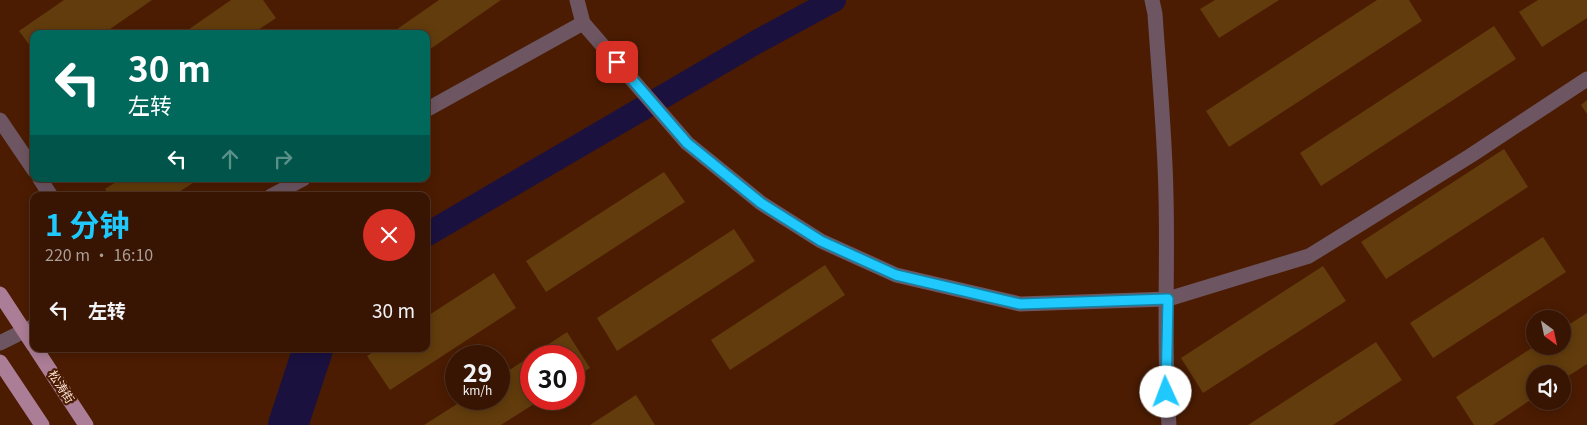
<!DOCTYPE html>
<html lang="zh">
<head>
<meta charset="utf-8">
<style>
	:root { --surface:#381502; --page:#3f1e0c; --text:#f1f3f6; --muted:#ab9f99; --line:#523424; --accent:#1fc9fd }
	body { margin:0; font-family:Georgia,"Noto Sans SC",serif; background:var(--page); color:var(--text); height:100vh; display:flex; flex-direction:column; font-size:19px; white-space:nowrap }
	* { box-sizing:border-box; margin:0 }
	p { font-size:16px; color:var(--muted) }
	.icon { flex:none; width:28px; height:28px; fill:none; stroke:currentColor; stroke-width:2; stroke-linecap:round; stroke-linejoin:round }
	.map { position:relative; flex:1; overflow:hidden }
	.details { position:absolute; left:30px; top:192px; width:400px; height:160px; display:flex; flex-direction:column; background:var(--surface); border-radius:10px; box-shadow:0 2px 12px #0003,0 0 0 1px var(--line) }
	.details>* { flex:none }
	.hud { position:absolute; left:30px; top:30px; width:400px; height:152px; border-radius:10px; box-shadow:0 2px 12px #0003,0 0 0 1px var(--line); background:#00695c; color:#fff; overflow:hidden }
	.needle { width:32px; rotate:147deg }
	.tools { position:absolute; left:1526px; top:310px; display:grid; gap:10px }
	.tools a { display:grid; place-items:center; width:45px; height:45px; border-radius:50%; background:var(--surface); box-shadow:0 2px 12px #0003,0 0 0 1px var(--line); font-size:25px }
	.speed { position:absolute; left:445px; top:345px; display:flex; gap:10px; font-size:25px; font-weight:700; text-align:center }
	.speed>* { display:grid; place-content:center; width:65px; height:65px; border-radius:50%; background:var(--surface); box-shadow:0 2px 12px #0003,0 0 0 1px var(--line); line-height:1 }
	.speed small { font-size:12px; font-weight:400 }
	.speed .limit { border:8px solid #d22; background:#fff; color:#111 }
	.pin { position:absolute; display:grid; place-items:center; width:42px; height:42px; color:#fff; margin:-21px; border-radius:10px; box-shadow:0 2px 8px #0006 }
	.me { position:absolute; width:55px; margin:-28px; rotate:358deg; stroke-linejoin:round; filter:drop-shadow(0 0 4px #0008) }
	.turn { display:flex; align-items:center; gap:18px; height:105px; padding:0 15px; font-size:22px }
	.turn .icon { width:65px; height:65px; stroke-width:2.5 }
	.turn b { display:block; font-size:35px; line-height:42px }
	.lanes { display:flex; align-items:center; height:48px; padding:0 15px; background:#0003; justify-content:center; gap:25px; direction:ltr }
	.lanes .off { opacity:.35 }
	.round { display:grid; place-items:center; flex:none; width:52px; height:52px; border-radius:26px; background:var(--page) }
	.summary { display:flex; align-items:center; justify-content:space-between; height:85px; padding:0 15px }
	h1 { font-size:30px; font-weight:700; line-height:38px; color:var(--accent) }
	ul { padding:0; list-style:none }
	li { display:flex; align-items:center; gap:15px; height:65px; padding:0 15px }
	li div { flex:1 }
	li b { display:block; font-size:19px }
	li em { font-style:normal }
	.map>svg:first-child { display:block }
	.lines { fill:none; stroke-linecap:round; stroke-linejoin:round }
	.canal { stroke:#1a113f; stroke-width:24 }
	.river { stroke:#1a113f; stroke-width:40 }
	.building { fill:#623c0c }
	.minor { stroke:#6d5662; stroke-width:15 }
	.major { stroke:#ac7d96; stroke-width:15 }
	.route-casing { stroke:#1483a4; stroke-width:12 }
	.route { stroke:#1fc9fd; stroke-width:9 }
	.labels { text-anchor:middle; stroke-width:4.5; stroke-linejoin:round; paint-order:stroke }
	.street-label { font-size:12px; fill:#ffe5da; stroke:#4b1c02 }
</style>
</head>
<body>
<div class="map">
<svg width="1587" height="425" viewBox="0 0 1587 425">
	<rect width="100%" height="100%" fill="#4b1c02"/>
	<g class="lines">
		<path class="canal" d="M426 235 753 44 834 0"/>
		<path class="river" d="M288 425 313 349"/>
	</g>
	<g class="building">
		<path d="M64 0H152L103 34H34V51L19 31Z"/>
		<path d="M231 0H263L276 18 252 34H182Z"/>
		<path d="M439 0H501L426 52V34H390Z"/>
		<path d="M1215 0H1279L1219 38 1200 9Z"/>
		<path d="M1377 0H1409L1422 21 1229 147 1206 111Z"/>
		<path d="M1538 0H1587V18L1542 47 1519 12Z"/>
		<path d="M1494 26 1516 59 1321 186 1300 153Z"/>
		<path d="M1587 100V114L1581 105Z"/>
		<path d="M1504 149 1528 187 1386 279 1361 242Z"/>
		<path d="M664 172 685 202 546 292 526 261Z"/>
		<path d="M121 179H199L173 196H110L105 189Z"/>
		<path d="M734 229 755 261 617 351 597 318Z"/>
		<path d="M1543 237 1566 272 1433 358 1410 323Z"/>
		<path d="M825 265 845 295 730 370 711 340Z"/>
		<path d="M1323 266 1346 301 1203 393 1181 358Z"/>
		<path d="M494 273 516 308 390 390 367 356 378 349H426V317Z"/>
		<path d="M1587 313V364L1562 380V374H1535V397L1493 425H1474L1456 397 1535 346H1562V329Z"/>
		<path d="M567 332 590 368 574 378V356H531V399H542L501 425H424L465 399H499V377Z"/>
		<path d="M1376 342 1402 380 1333 425H1248Z"/>
		<path d="M636 395 655 425H590Z"/>
	</g>
	<g class="lines">
		<g class="minor">
			<path d="M577 0 583 23 687 143 761 203 821 241 896 275 1020 304 1168 299 1309 256 1470 156 1587 79"/>
			<path d="M1152 0 1155 14C1159 74 1165 136 1166 196 1168 273 1163 349 1169 425"/>
			<path d="M426 110 583 23"/>
			<path d="M0 120 34 170"/>
			<path d="M40 179 51 196"/>
			<path d="M271 196 303 179"/>
			<path d="M0 343 34 326"/>
		</g>
		<g class="major">
			<path d="M0 294 34 346"/>
			<path d="M36 349 86 425"/>
			<path d="M0 362 42 425"/>
		</g>
	</g>
	<g class="lines">
		<defs>
			<path id="route" d="M617 62 687 143 761 203 821 241 896 275 1020 304 1168 299 1166 392"/>
		</defs>
		<use href="#route" class="route-casing"/>
		<use href="#route" class="route"/>
	</g>
	<g class="labels">
		<g class="street-label">
			<text transform="translate(61 387) rotate(57)" y="4">松涛街</text>
		</g>
	</g>
</svg>
<div class="tools">
<a><svg class="needle" viewBox="-14 -14 28 28"><path d="M0-13l5 13h-10z" fill="#e53935"/><path d="M0 13l5-13h-10z" fill="#ab9f99"/></svg></a>
<a><svg class="icon" aria-label="sound" viewBox="0 0 24 24"><path d="M4 9h4l5-4v14l-5-4H4zM17 9q2 3 0 6"/></svg></a>
</div>
<div class="speed"><div>29<small>km/h</small></div><div class="limit">30</div></div>
<div class="pin" style="left:617px;top:62px;background:#d93025"><svg class="icon" aria-label="arrive" viewBox="0 0 24 24"><path d="M6 21V4h12l-3 4 3 4H6"/></svg></div>
<svg class="me" style="left:1166px;top:392px" viewBox="-20 -20 40 40"><circle r="19" fill="#fff"/><path d="M0-13L10 11 0 6-10 11z" fill="#1fc9fd"/></svg>
<div class="hud">
<div class="turn"><svg class="icon" aria-label="left" viewBox="0 0 24 24"><path d="M17 20v-9H6M10 6l-5 5 5 5"/></svg><div><b>30 m</b>左转</div></div>
<div class="lanes"><svg class="icon" aria-label="left" viewBox="0 0 24 24"><path d="M17 20v-9H6M10 6l-5 5 5 5"/></svg><svg class="icon off" aria-label="ahead" viewBox="0 0 24 24"><path d="M12 20V5M6 11l6-6 6 6"/></svg><svg class="icon off" aria-label="right" viewBox="0 0 24 24"><path d="M7 20v-9h11M14 6l5 5-5 5"/></svg></div>
</div>
<section class="details">
<div class="summary"><div><h1>1 分钟</h1><p>220 m · 16:10</p></div><a class="round" style="background:#d93025;color:#fff"><svg class="icon" aria-label="close" viewBox="0 0 24 24"><path d="M6 6l12 12M18 6L6 18"/></svg></a></div>
<ul>
<li><svg class="icon" aria-label="left" viewBox="0 0 24 24"><path d="M17 20v-9H6M10 6l-5 5 5 5"/></svg><div><b>左转</b></div><em>30 m</em></li>
</ul>
</section>
</div>
</body>
</html>
